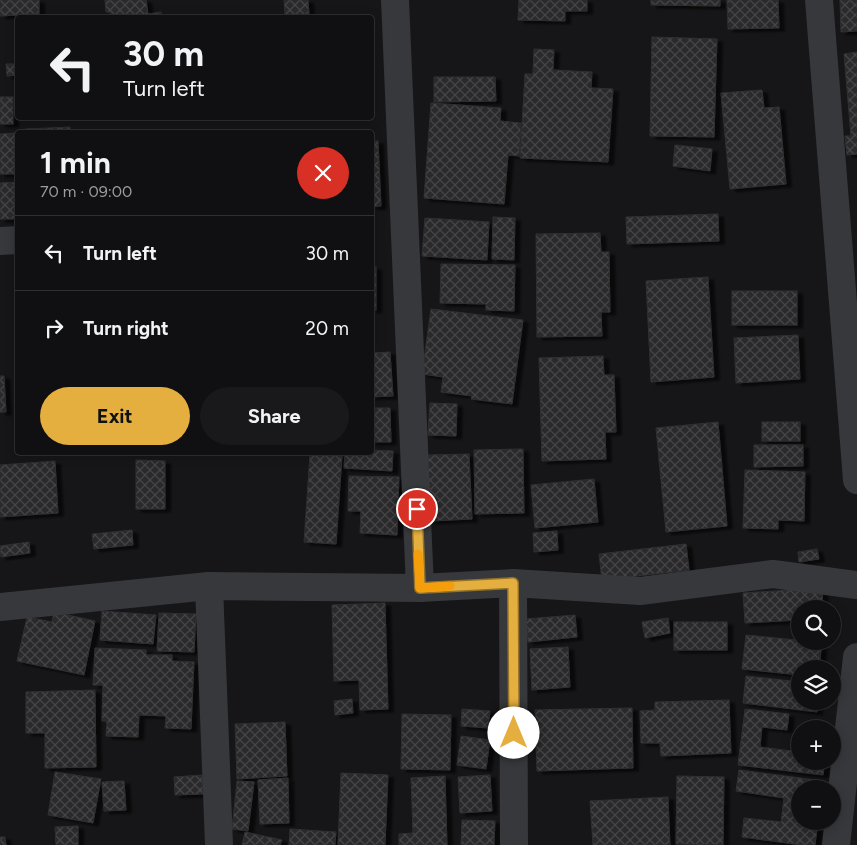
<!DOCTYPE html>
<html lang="en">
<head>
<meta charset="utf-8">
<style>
	:root { --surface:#101012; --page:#19191b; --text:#f1f3f6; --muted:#9c9d9f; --line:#303032; --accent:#e5af40 }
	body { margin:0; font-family:Figtree,sans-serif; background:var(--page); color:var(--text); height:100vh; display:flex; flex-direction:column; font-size:19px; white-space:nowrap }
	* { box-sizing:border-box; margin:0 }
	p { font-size:16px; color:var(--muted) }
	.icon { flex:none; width:28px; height:28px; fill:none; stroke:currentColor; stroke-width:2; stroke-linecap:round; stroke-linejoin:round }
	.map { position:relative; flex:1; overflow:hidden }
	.details { position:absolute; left:15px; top:130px; width:359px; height:325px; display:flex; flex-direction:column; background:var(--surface); border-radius:5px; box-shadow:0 2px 12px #0003,0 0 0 1px var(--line) }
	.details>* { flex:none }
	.banner { position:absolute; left:15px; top:15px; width:359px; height:105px; border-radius:5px; box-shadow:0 2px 12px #0003,0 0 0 1px var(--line); background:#101012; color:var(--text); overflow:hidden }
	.fabs { position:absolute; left:791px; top:600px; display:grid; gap:10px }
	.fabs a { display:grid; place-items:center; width:50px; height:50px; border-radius:50%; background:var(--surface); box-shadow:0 2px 12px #0003,0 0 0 1px var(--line); font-size:25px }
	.pin { position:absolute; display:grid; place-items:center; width:42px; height:42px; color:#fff; margin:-21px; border:2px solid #fff; border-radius:50%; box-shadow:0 1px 5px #0007 }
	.me { position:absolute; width:55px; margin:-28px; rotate:0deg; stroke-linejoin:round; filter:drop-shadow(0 0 4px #0008) }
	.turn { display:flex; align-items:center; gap:18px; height:105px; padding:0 25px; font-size:22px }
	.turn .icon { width:65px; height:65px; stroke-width:2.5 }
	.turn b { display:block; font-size:35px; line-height:42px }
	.round { display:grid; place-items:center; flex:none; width:52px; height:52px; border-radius:26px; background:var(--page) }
	.head { display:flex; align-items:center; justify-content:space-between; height:85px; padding:0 25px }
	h1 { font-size:30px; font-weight:700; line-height:38px }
	.cta { display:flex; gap:10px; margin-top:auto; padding:10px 25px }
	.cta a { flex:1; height:58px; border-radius:30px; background:var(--accent); color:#111; font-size:20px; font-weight:700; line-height:58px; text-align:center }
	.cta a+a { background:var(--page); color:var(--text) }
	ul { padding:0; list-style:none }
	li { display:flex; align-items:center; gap:15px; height:75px; padding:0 25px; border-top:1px solid var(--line) }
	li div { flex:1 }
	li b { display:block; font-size:19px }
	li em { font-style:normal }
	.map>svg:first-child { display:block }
	.building { fill:url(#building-cross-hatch); stroke:#303033; filter:url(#shadow) }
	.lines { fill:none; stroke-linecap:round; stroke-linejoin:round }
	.minor { stroke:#37383c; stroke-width:28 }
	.route-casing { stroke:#95722a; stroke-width:12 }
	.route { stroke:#e5af40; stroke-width:9 }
	.slow { stroke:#f59e0b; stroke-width:9 }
</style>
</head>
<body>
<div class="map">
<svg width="857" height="845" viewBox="0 0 857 845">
	<defs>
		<pattern id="building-cross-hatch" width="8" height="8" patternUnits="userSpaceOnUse" patternTransform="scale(1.25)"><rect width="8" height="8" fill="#29292c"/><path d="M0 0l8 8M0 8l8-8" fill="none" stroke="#454548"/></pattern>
		<filter id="shadow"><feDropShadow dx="5.5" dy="3" stdDeviation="1" flood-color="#0009"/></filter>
	</defs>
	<rect width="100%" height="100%" fill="#161618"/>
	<g class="building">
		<path d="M0 0H39V14L0 16Z"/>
		<path d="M105 0H146L148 14 161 12V18H111L110 12H106Z"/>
		<path d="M284 0H308L309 14 285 15Z"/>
		<path d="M519 0H587V11H565V21L518 20Z"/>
		<path d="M651 0H720V6L651 5Z"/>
		<path d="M727 0H778L779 28 728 29Z"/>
		<path d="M840 0H857V31L841 32Z"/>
		<path d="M652 37 717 39 714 137 650 136Z"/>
		<path d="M534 49 554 50 553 70 592 72 591 88 613 89 608 162 520 158 525 74H533Z"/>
		<path d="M857 52V154L847 155 845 136H851L844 54Z"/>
		<path d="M6 64H18V75L7 76Z"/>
		<path d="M434 77H495L496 101 434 102Z"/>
		<path d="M762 90 764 108 779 107 786 184 730 189 721 93Z"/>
		<rect x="0" y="97" width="13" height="27"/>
		<path d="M431 103 501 108 500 121 521 123 519 156 508 155 504 204 424 198Z"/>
		<path d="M70 127V132H25V129Z"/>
		<path d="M16 133V174H0V134Z"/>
		<path d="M371 141H378L381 206 371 207Z"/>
		<path d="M675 145 712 149 710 171 673 166Z"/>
		<path d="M18 182V219H0V183Z"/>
		<path d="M718 214 719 241 627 244 626 217Z"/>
		<path d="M493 217 515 218 514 260 492 259Z"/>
		<path d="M425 218 489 222 487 260 422 256Z"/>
		<path d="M600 233 601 252H609L610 312H601L602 336 537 337 536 234Z"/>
		<path d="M441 264 515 265 514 311 486 310V304L440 303Z"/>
		<rect x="371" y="267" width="5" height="43"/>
		<path d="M708 277 714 377 651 382 646 281Z"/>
		<rect x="732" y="291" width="65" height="34"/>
		<path d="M431 309 523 320 512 404 471 399 472 396 441 392 443 377 422 374Z"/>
		<path d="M798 335 800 379 736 383 734 338Z"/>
		<path d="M390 352 393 396 371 397V353Z"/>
		<path d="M603 356 604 375H614L616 432H605L606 459 542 461 539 358Z"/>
		<path d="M0 376H4L6 412H0Z"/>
		<path d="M430 403 457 404 456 436 428 435Z"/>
		<path d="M371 408H390L391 442H371Z"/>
		<path d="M718 422 727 526 666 532 656 428Z"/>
		<rect x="762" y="422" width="38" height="19"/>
		<path d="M754 445H803V466L754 467Z"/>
		<path d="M523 449 524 513 475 514 474 450Z"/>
		<path d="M371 450 393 451 392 471 344 468 345 452H371Z"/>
		<path d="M310 454 342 456 336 544 304 542Z"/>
		<path d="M469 454 472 519 430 521 428 455Z"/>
		<path d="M136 460 165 461V509H136Z"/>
		<path d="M55 461 58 513 0 517V465Z"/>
		<path d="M745 470 805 472 804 521 778 520V529L743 528Z"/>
		<path d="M349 476 399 477 397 535 360 533 361 511H348Z"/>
		<path d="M594 479 598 522 535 528 531 485Z"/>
		<path d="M132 530 133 545 94 549 92 534Z"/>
		<path d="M557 531 558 550 534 552 533 533Z"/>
		<path d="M29 542 30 553 1 557 0 546Z"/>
		<path d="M686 544 689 570 602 580 599 554Z"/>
		<path d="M817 549 819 559 799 562 798 552Z"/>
		<path d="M822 588 823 609H800V620L745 623 743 593Z"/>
		<path d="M385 603 388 709 360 710 359 680 334 681 332 605Z"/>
		<path d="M102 611 156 615 153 644 100 640Z"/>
		<path d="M54 612 95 621 84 675 17 661 27 617 52 622Z"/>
		<path d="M159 613 196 614 194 652 157 651Z"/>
		<path d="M575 615 577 637 528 642 526 619Z"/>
		<path d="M668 618 670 633 645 638 642 622Z"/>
		<rect x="674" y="622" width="53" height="28"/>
		<path d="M797 626H800V641H822L819 669H800V675L742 669 746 635 796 640Z"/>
		<path d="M568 647 570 687 532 690 530 649Z"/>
		<path d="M95 648 146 650V655H172V661L194 662 191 729 165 728 166 716 139 715 138 737 106 736 107 721H102L103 685H93Z"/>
		<path d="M746 676 800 682V701H818L817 712 743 703Z"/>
		<path d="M95 690 96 767 45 768V733H26V692Z"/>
		<path d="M352 699 353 713 335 715 334 701Z"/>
		<path d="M729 700 731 753 661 756 660 743H641L640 711 655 710V702Z"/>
		<path d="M632 708 633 768 537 771 535 710Z"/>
		<path d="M462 709 490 711 488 728 461 726Z"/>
		<path d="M745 709 789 714 787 730 762 727 760 747 800 752V761H825L823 775 738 765Z"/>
		<path d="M402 714 451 715 450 770 401 769Z"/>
		<path d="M285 722 287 776 237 779 235 724Z"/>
		<path d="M461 736 490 740 486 769 457 765Z"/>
		<path d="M739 770 823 781 822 789H800V821H818L815 845H802L742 837 744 818 781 822 784 798 736 791Z"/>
		<path d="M55 772 101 779 93 823 48 815Z"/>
		<path d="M341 773 388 775 385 845H338Z"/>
		<path d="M202 775 203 794 175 795 174 777Z"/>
		<path d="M490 775 492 811 460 813 458 777Z"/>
		<path d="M445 776 447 845H399V834L413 833 411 778Z"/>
		<path d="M677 776 724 777 723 845 676 844Z"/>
		<path d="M288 778 289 823 260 824 258 780Z"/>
		<path d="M124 781 126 810 104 811 102 782Z"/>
		<path d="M237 781 254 782 248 831 232 829Z"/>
		<path d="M668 797 670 845H593L590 801Z"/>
		<path d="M462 820 495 821 494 845H461Z"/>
		<path d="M78 826V845H56L55 827Z"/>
		<path d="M290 829 336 832 335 845H289Z"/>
		<path d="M245 832 282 840 280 845H242Z"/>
		<path d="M0 837H5L6 845H0Z"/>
	</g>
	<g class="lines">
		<g class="minor">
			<path d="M395 0 420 588"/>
			<path d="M819 0 857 480"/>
			<path d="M0 241 18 240"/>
			<path d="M513 583 514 845"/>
			<path d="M209 586 219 845"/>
			<path d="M0 607 209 586 420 588 513 583 640 591 773 574 857 585"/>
			<path d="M836 845 857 657"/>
		</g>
	</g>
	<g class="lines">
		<defs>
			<path id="route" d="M417 509 420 588 513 583 514 733"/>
		</defs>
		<use href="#route" class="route-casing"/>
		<use href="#route" class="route"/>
		<path class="slow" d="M418 554 420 588 450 586"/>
	</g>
</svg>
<div class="fabs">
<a><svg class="icon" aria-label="search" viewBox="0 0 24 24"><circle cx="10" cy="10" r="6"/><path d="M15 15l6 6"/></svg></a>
<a><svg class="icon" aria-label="layers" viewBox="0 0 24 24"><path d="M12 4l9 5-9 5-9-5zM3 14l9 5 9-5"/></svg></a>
<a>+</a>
<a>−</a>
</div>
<div class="pin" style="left:417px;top:509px;background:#d93025"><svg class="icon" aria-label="arrive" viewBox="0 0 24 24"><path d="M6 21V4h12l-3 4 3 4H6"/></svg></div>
<svg class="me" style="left:514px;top:733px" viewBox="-20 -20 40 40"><circle r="19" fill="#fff"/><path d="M0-13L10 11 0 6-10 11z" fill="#e5af40"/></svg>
<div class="banner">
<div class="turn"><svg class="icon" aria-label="left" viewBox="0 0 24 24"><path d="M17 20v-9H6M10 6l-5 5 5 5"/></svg><div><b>30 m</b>Turn left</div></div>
</div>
<section class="details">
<div class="head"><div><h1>1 min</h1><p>70 m · 09:00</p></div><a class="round" style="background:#d93025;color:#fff"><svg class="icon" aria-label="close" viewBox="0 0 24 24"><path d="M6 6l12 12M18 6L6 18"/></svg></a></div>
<ul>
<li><svg class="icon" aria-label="left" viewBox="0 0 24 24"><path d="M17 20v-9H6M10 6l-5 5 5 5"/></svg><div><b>Turn left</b></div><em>30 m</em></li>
<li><svg class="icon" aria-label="right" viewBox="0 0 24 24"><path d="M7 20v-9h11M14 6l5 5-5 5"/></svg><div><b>Turn right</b></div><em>20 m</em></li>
</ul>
<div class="cta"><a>Exit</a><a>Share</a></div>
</section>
</div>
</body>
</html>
